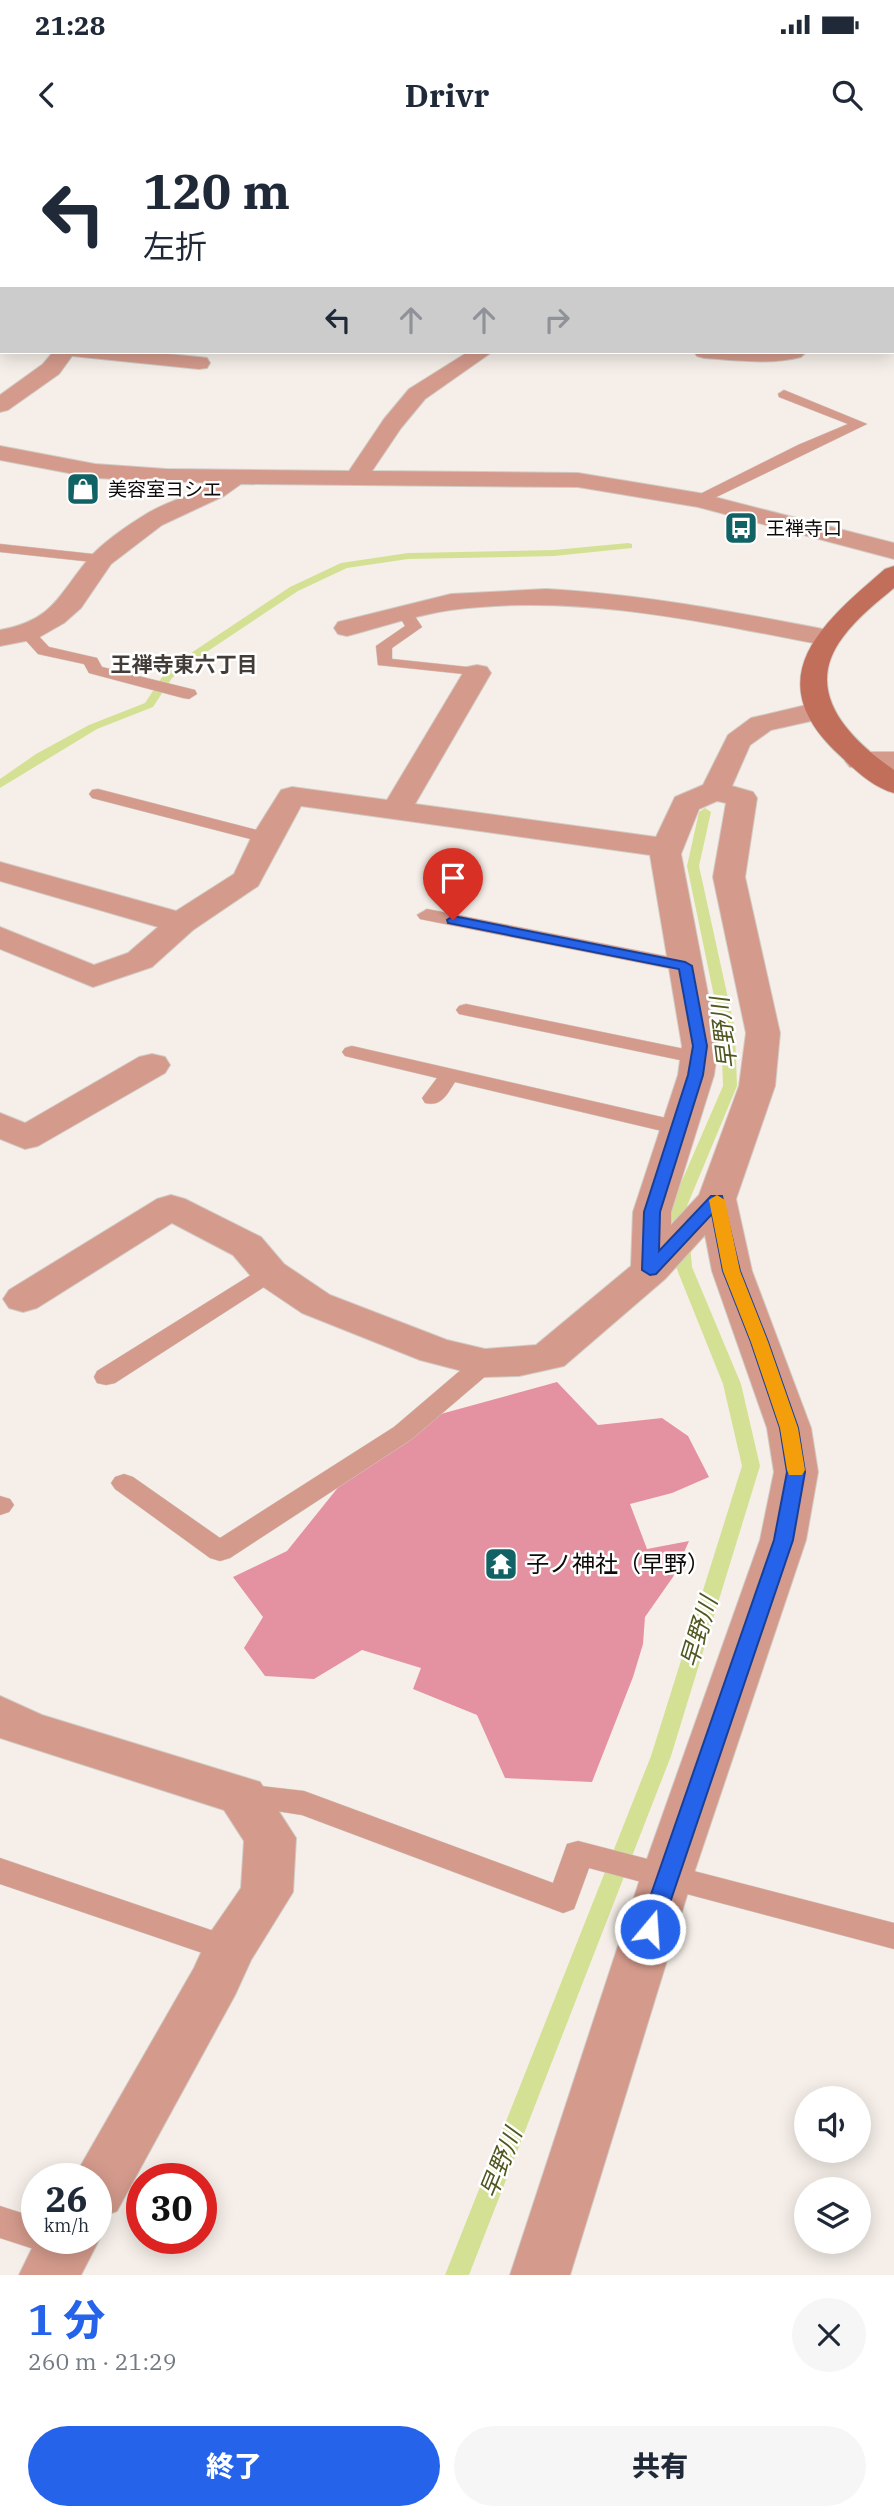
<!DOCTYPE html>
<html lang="ja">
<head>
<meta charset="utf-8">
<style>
	:root { --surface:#fff; --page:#f6f6f7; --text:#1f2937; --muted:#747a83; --accent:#2563eb }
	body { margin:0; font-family:"IBM Plex Serif","Noto Sans JP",serif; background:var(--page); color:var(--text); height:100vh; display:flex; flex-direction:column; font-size:26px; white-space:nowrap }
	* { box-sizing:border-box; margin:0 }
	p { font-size:23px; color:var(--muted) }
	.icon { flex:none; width:38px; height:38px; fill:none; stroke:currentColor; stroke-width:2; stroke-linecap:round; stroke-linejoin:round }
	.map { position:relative; height:2135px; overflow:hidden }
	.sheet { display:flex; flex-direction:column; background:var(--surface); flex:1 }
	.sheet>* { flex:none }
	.top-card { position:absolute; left:0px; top:0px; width:894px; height:214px; box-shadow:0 4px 18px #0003; background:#fff; color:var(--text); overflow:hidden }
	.controls { position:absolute; left:794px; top:1946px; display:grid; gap:14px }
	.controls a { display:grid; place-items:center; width:77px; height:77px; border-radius:50%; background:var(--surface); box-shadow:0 4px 18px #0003; font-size:35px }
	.speed { position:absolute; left:21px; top:2023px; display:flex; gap:14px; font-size:35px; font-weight:700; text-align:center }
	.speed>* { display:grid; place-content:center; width:91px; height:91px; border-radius:50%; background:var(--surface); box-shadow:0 4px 18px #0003; line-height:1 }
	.speed small { font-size:18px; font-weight:400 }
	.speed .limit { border:10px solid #d22; background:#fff; color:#111 }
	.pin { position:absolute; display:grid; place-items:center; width:60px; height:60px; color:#fff; margin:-72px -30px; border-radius:50% 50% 50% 0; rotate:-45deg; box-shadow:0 0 7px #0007 }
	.pin .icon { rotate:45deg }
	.me { position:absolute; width:77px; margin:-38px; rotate:18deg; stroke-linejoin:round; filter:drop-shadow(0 0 5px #0008) }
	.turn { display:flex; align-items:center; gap:24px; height:147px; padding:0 28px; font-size:32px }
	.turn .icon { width:91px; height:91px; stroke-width:2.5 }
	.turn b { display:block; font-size:49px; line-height:60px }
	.lanes { display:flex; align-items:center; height:66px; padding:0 28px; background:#0003; justify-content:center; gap:35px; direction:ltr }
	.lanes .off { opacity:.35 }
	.round { display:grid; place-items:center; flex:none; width:74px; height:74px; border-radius:37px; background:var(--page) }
	.overview { display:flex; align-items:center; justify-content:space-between; height:119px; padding:0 28px }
	h1 { font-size:42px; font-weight:800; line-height:52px; color:var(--accent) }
	.action { display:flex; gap:14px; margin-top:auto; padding:14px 28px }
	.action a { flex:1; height:80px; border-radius:42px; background:var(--accent); color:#fff; font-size:28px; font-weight:800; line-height:80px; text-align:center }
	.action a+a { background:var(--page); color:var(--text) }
	.status { display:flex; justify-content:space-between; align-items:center; height:49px; padding:0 35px; background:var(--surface); direction:ltr }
	.status svg { height:19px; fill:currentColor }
	header { display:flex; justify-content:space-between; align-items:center; height:91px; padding:0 28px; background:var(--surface); font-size:32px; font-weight:800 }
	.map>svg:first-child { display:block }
	.forest { fill:#e492a1 }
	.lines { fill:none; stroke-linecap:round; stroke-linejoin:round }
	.stream { fill:#d4e194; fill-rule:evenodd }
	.lane-casing { stroke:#d1cbc5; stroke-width:1 }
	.street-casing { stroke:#d1cbc5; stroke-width:2 }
	.secondary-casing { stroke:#d1cbc5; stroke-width:2 }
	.lane { fill:#d49b8c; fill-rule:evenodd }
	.street { fill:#d49b8c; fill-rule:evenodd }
	.secondary { fill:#c16f5a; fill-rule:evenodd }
	.route { fill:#2563eb; stroke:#184099; stroke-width:2 }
	.slow { fill:#f59e0b }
	.labels { text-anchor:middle; stroke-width:5; stroke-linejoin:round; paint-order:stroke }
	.far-poi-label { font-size:19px; fill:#0d0b09; stroke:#fff; text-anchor:start }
	.far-neighbourhood-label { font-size:21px; font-weight:bold; fill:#423d38; stroke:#fff }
	.poi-label { font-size:23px; fill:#0d0b09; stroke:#fff; text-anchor:start }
	.water-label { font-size:24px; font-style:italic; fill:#505720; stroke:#fff }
</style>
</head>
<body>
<div class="status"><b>21:28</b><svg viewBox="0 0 49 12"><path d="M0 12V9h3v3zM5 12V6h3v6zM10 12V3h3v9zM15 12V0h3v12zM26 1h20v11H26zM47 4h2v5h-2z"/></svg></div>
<header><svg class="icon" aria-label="back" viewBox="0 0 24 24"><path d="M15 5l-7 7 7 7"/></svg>Drivr<svg class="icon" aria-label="search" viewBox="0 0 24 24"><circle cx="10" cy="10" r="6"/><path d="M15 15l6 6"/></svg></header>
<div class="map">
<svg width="894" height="2135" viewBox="0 0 894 2135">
	<rect width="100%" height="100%" fill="#f6efe9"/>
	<path class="forest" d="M557 1242 598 1285 662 1278 688 1296 709 1337 672 1353 630 1364 647 1409 689 1401 673 1437 645 1477 643 1504 633 1537 592 1642 505 1638 477 1575 413 1549 421 1528 362 1510 314 1539 265 1536 244 1508 263 1477 233 1437 287 1411 340 1345 437 1275Z"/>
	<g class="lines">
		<g class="stream">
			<path d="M628 403 632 404V408L554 416 408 419 347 428 298 451 202 515 172 538 153 567 97 589 0 648V639L36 614 89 585 145 563 164 534 194 511 290 447 341 423 408 413 554 410Z"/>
			<path d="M705 668 711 672 699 726 735 890 737 946 687 1066 692 1127 741 1244 760 1326 671 1616 469 2135H445L651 1616 742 1326 723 1244 676 1127 671 1066 723 946 721 890 687 726 699 672Z"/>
		</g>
		<defs>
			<g id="lane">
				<rect x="0" y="126" width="2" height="6"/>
				<rect x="892" y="179" width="2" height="8"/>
				<path d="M784 250 867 284 704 363H694V357L798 305 848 284 779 257 778 254Z"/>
				<path d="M0 404 102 415 109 419 102 423 0 412Z"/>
				<path d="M405 467 410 469 422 487 392 508V519L477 528 485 533 483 536 378 525 376 506 405 486 397 472Z"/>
				<path d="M27 488 33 490 49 507 97 518 102 527 195 550 197 554 189 559 183 558 89 533 84 524 38 514 19 493Z"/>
				<path d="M98 649 272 694 275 698 266 703 92 658 89 654 92 650Z"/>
				<path d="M427 769 686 820 693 822 696 826 693 830 686 832 420 779 417 775Z"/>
				<path d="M466 864 699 912 706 914 709 918 706 922 699 924 459 874 456 870 459 866Z"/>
				<path d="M352 906 679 981 687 983 690 988 687 993 679 995 455 942C447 954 442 967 425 963L422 958 437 938 345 916 342 912 345 908Z"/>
				<path d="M270 1126 278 1128 282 1133 278 1138 115 1243 106 1245 97 1243 94 1237 97 1231 262 1128Z"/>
				<path d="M485 1215 494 1217 497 1223 494 1229 412 1299 230 1418 220 1421 210 1418 115 1349 111 1343 115 1337 124 1334 133 1337 220 1398 394 1287 476 1217Z"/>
				<path d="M0 1356 10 1359 14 1365 9 1372 0 1375Z"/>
				<path d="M242 1644 304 1651 553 1743 567 1704 578 1701 894 1783V1809L589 1728 574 1769 563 1773 302 1675 231 1664 227 1656 231 1648Z"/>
				<path d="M0 1718 240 1800 245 1809 240 1818 229 1822 0 1744Z"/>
				<path d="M0 2066 37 2078V2098H53L49 2106 37 2110 0 2098Z"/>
			</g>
			<g id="street">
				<path d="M0 0H11L12 2H2V6Z"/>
				<rect x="170" y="0" width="16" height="2"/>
				<path d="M642 0H707L641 2Z"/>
				<rect x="0" y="66" width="2" height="10"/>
				<rect x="0" y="145" width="2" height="12"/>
				<path d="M53 212H146L199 217 207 218 210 223 207 228 199 229 72 216 59 234 8 270 0 272V255L43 224Z"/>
				<path d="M468 212H492L425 259 401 288 372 331 578 333 699 353 894 403V419L698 367 578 347 241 344 224 356 162 385 111 424 81 468 64 483 36 499 0 506V490C56 480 59 452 92 415 105 401 127 386 143 376 164 362 190 357 211 343L95 338 0 320V306L95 324 166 329 349 331 384 279 409 249Z"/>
				<path d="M694 212H804L805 213 801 217C771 225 735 220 704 218L697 216Z"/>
				<path d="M546 449C641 454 734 472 828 490L837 492 841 498 837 504 828 506C704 482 578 453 451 470 415 475 382 487 347 496L338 494 334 488 338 482 451 454Z"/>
				<path d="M477 525 487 527 491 533 415 664 656 697 675 657 703 645 728 595 751 578 819 562 829 565 833 571 829 577 771 590 750 605 732 646 753 652 757 658 745 737 780 893 775 946 736 1059 752 1131 811 1288 818 1332 806 1400 693 1736 570 2135H510L641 1736 760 1400 774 1332 767 1288 712 1131 705 1095 665 1139 564 1226 519 1236 485 1237 420 1220 302 1173 256 1142 233 1115 172 1083 37 1168 23 1172 9 1168 3 1159 9 1150 157 1059 171 1055 185 1059 261 1097 284 1124 330 1155 447 1200 485 1209 536 1205 631 1126 633 1072 678 935 682 906 650 715 301 666 258 746 193 790 152 827 93 847 0 809V787L94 825 128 813 158 787 0 741V722L176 771 234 734 251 698 281 650 292 647 387 660 463 533 467 527ZM717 661 726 663 713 737 746 893 739 946 699 1055 671 1085V1072L714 935 718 906 681 714 699 669Z"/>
				<path d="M860 612H894V630L850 627 845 621 850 615Z"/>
				<path d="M152 914 165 917 170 925 165 933 38 1006 25 1009 0 999V973L25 983 139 917Z"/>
				<path d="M0 1556 42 1575 260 1642 296 1698 293 1752 251 1820 235 1855 117 2071 96 2079V2039H73L194 1828 210 1793 241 1748 244 1701 224 1670 0 1598Z"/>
				<path d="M96 2090 100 2098 81 2135H19L37 2098H96Z"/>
			</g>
			<path id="secondary" d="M894 426V448C876 463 857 478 843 497 801 552 850 599 894 630V653C871 647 851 626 834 610 758 535 826 480 885 429Z"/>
		</defs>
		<use href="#lane" class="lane-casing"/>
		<use href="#street" class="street-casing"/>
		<use href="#secondary" class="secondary-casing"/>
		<use href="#lane" class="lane"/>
		<use href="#street" class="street"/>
		<use href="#secondary" class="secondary"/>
	</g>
	<path class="route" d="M453 776 685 822 692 826 707 906 703 935 660 1072 659 1111 711 1056H722L740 1131 768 1202 798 1288 805 1332 793 1400 661 1789 658 1795 650 1798 643 1795 639 1789 774 1400 787 1332 780 1288 751 1202 723 1131 712 1074 656 1134 650 1135 642 1130 644 1072 688 935 693 906 679 829 448 783 447 780Z"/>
	<path class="slow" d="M717 1055 725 1060 740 1131 768 1202 798 1288 805 1330 802 1335H789L787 1330 780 1288 751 1202 723 1131 709 1060Z"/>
	<defs>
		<symbol id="shop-square" viewBox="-11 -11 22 22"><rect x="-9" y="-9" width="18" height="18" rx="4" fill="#116264" stroke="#fff"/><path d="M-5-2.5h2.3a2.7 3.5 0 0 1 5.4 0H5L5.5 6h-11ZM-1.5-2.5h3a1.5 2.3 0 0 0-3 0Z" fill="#fff"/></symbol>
		<symbol id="bus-square" viewBox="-11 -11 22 22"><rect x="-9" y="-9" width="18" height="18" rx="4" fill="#116264" stroke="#fff"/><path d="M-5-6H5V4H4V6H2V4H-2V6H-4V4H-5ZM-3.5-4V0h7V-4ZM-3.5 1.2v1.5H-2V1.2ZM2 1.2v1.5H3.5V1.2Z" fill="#fff"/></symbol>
		<symbol id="temple-square" viewBox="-11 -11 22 22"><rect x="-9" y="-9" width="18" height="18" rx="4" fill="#116264" stroke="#fff"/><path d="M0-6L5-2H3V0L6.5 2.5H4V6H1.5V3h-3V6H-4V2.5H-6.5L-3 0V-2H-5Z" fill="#fff"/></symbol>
	</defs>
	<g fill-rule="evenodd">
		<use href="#shop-square" x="64" y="330" width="38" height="38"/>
		<use href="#bus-square" x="722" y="369" width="38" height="38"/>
		<use href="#temple-square" x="482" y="1405" width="38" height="38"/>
	</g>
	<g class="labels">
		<g class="far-poi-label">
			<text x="108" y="356">美容室ヨシエ</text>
			<text x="766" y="395">王禅寺口</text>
		</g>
		<g class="far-neighbourhood-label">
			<text x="184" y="532">王禅寺東六丁目</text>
		</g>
		<g class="poi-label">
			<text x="526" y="1432">子ノ神社（早野）</text>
		</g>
		<g class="water-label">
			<text transform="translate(724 893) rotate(-97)" y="8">早野川</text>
			<text transform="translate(699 1492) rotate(-73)" y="8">早野川</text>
			<text transform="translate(501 2023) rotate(-68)" y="8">早野川</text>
		</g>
	</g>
</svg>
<div class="controls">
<a><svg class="icon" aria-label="sound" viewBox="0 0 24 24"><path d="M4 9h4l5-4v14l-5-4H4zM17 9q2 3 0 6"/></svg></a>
<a><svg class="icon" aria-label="layers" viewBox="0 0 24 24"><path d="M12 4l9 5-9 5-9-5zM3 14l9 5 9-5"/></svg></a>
</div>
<div class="speed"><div>26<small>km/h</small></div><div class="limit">30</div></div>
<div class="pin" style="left:453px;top:780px;background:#d93025"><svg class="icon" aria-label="arrive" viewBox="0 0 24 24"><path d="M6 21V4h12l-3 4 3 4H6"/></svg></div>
<svg class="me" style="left:650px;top:1789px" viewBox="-20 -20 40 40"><circle r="17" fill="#2563eb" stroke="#fff" stroke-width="3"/><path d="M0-11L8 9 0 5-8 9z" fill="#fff"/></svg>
<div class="top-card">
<div class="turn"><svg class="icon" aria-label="left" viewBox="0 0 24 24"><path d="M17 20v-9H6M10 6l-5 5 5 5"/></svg><div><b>120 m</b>左折</div></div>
<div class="lanes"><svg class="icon" aria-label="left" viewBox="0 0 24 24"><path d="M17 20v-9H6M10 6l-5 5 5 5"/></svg><svg class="icon off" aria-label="ahead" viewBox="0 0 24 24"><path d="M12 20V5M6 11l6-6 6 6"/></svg><svg class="icon off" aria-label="ahead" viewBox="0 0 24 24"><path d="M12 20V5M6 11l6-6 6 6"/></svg><svg class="icon off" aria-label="right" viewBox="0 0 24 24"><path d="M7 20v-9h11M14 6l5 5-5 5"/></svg></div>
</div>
</div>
<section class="sheet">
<div class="overview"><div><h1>1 分</h1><p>260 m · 21:29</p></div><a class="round"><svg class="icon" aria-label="close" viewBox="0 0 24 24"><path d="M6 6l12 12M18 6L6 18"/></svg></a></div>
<div class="action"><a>終了</a><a>共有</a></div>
</section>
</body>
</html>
